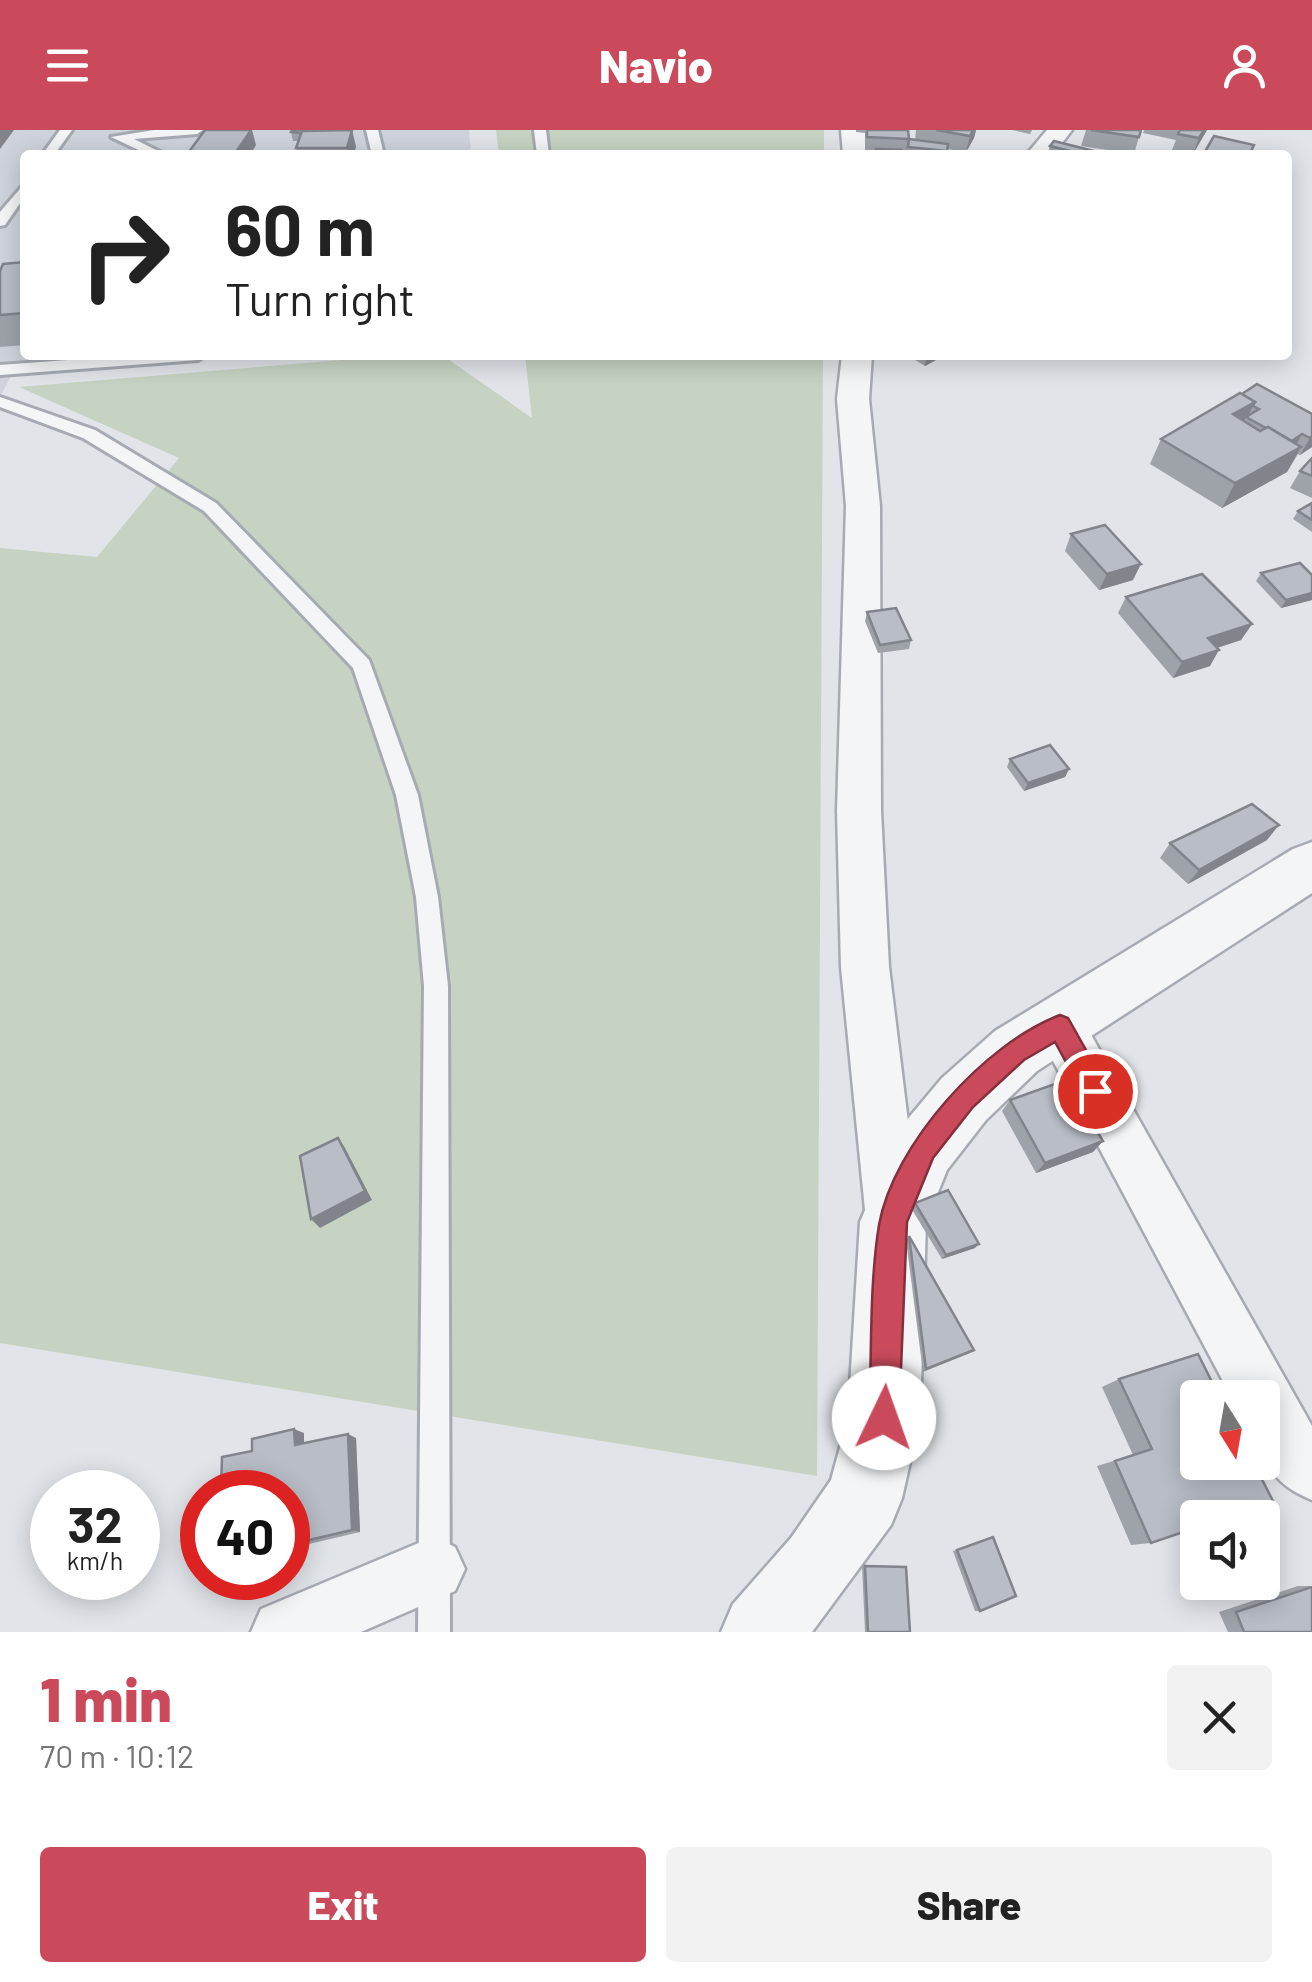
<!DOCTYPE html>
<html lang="en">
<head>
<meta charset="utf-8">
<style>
	:root { --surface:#fff; --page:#f2f2f2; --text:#222; --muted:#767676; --accent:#ca4a5c }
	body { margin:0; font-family:Barlow,sans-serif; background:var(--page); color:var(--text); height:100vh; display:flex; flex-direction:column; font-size:38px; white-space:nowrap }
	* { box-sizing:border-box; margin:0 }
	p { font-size:32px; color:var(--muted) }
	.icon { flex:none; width:55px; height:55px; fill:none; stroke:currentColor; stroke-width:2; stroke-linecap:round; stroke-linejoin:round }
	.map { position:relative; height:1502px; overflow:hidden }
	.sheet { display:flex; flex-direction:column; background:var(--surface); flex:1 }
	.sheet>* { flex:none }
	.banner { position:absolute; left:20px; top:20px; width:1272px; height:210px; border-radius:10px; box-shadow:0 5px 25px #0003; background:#fff; color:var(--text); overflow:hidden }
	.needle { width:65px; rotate:169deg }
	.fabs { position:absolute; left:1180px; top:1250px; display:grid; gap:20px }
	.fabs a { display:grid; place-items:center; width:100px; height:100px; border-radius:10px; background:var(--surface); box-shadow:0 5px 25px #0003; font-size:50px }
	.speed { position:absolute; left:30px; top:1340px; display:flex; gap:20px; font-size:50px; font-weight:700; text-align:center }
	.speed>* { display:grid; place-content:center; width:130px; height:130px; border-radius:50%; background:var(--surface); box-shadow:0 5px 25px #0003; line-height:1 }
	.speed small { font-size:25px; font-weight:400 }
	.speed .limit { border:15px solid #d22; background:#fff; color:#111 }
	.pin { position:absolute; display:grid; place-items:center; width:85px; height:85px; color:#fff; margin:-42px; border:5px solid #fff; border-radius:50%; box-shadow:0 2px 10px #0007 }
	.me { position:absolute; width:110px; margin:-55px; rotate:3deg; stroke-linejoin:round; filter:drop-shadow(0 0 8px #0008) }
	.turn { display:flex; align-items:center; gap:35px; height:210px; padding:0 40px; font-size:45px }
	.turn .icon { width:130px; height:130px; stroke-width:2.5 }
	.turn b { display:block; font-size:70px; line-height:85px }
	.round { display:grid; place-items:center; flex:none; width:105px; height:105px; border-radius:10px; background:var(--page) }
	.headline { display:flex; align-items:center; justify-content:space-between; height:170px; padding:0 40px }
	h1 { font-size:60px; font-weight:800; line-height:75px; color:var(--accent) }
	.cta { display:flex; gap:20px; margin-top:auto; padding:20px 40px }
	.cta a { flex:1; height:115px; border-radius:10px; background:var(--accent); color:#fff; font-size:40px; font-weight:800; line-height:115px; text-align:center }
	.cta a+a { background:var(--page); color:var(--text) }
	header { display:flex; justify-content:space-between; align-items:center; height:130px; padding:0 40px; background:var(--accent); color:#fff; font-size:45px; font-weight:800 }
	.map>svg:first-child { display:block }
	.built { fill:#cfd3db }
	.green { fill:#c6d3c2 }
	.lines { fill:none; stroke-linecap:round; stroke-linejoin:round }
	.service-casing { stroke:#a6abb3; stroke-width:6 }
	.minor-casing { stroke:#a6abb3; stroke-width:5 }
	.tertiary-casing { stroke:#a6abb3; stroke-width:5 }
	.service { fill:#f3f5f7; fill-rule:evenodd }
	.minor { fill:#f3f5f7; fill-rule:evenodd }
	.tertiary { fill:#f3f5f7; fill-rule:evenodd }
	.wall { fill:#9ea3aa }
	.shaded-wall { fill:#81848b }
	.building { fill:#b8bdc6; stroke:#81848b; stroke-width:2.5 }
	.route { fill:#ca4a5c; stroke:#83303c; stroke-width:2.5 }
</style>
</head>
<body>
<header><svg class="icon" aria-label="menu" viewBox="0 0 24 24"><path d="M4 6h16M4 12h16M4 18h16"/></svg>Navio<svg class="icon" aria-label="person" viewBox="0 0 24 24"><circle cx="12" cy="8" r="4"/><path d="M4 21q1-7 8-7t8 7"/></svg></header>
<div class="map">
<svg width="1312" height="1502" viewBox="0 0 1312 1502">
	<rect width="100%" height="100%" fill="#e1e4e9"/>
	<path class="built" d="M0 0H469L471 25H25V225H246L12 244 0 267Z"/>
	<g class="green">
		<path d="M496 0H824V25H499Z"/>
		<path d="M402 225H442L532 288 525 225H823L817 1346 0 1213V418L97 427 179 328 19 257Z"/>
	</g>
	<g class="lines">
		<defs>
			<g id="service">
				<path d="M60 0H72L54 25H42Z"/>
				<path d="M154 0H203L197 4 134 9 166 25H149L111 7Z"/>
				<path d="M366 0H378L384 25H372Z"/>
				<path d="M534 0H546L549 25H537Z"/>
				<path d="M25 53V66L5 95 0 96V82Z"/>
				<path d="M136 225H206L198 230 0 245V235Z"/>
				<path d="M0 267 95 300 216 373 369 530 418 665 438 767 448 856 450 1502H418L424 856 416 767 396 665 353 538 204 381 83 308 0 277Z"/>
			</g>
			<g id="minor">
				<path d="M841 0H865L869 25H843Z"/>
				<path d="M1047 0H1072L1053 25H1026Z"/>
				<path d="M842 225H872L869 269 880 376 881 681 889 837 920 1090 912 1109 893 1117 874 1109 866 1090 841 837 837 681 846 376 837 269Z"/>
				<path d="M1060 874 1077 880 1312 1296V1370C1258 1348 1262 1319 1262 1268H1232L1043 912 1036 896 1043 880Z"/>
				<path d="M433 1407 455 1417 465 1439 455 1461 361 1502H251L261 1479Z"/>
			</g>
			<path id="tertiary" d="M1312 712V763L1037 941 986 990 947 1040 926 1092 920 1288 902 1368 891 1395 812 1502H721L733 1474 791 1408 831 1350 848 1288 860 1092 901 997 942 948 995 901 1293 719Z"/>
		</defs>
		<use href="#service" class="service-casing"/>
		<use href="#minor" class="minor-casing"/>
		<use href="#tertiary" class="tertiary-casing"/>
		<use href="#service" class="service"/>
		<use href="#minor" class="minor"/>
		<use href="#tertiary" class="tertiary"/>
	</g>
	<g class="wall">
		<path d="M352 0 356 17 353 25H298L296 18 299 11H293L291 2Z"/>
		<path d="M856 0H908L909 9 915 10 916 0H976L974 8 966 22 947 19 946 25 865 24V3L856 2Z"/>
		<path d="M1012 0H1032L1030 4Z"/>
		<path d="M1086 0H1141L1134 24 1081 16Z"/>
		<path d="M1144 0H1207L1193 24 1172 20 1176 10 1143 3Z"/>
		<path d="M1050 16 1094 21 1093 25H1047Z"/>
		<path d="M25 132V215L0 217V141Z"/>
		<path d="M907 225H945L925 236Z"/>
		<path d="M1240 263 1312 284V317L1300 325 1298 324 1287 342 1222 378 1150 334 1161 309Z"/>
		<path d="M1312 328V368L1290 358 1300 341Z"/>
		<path d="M1312 373V402L1293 389 1298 381Z"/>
		<path d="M1071 404 1133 450 1099 460 1065 421Z"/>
		<path d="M1261 443 1312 445V470L1281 478 1256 451Z"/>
		<path d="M1126 467 1252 494 1241 510 1217 518 1210 536 1173 548 1118 483Z"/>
		<path d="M867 482 911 510 909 519 878 523 865 491Z"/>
		<path d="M1010 629 1069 639 1065 647 1024 661 1007 637Z"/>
		<path d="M1267 710 1188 754 1160 728 1170 713Z"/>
		<path d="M1010 970 1103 1011 1093 1022 1036 1043 1002 981Z"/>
		<path d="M915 1073 975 1118 942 1129 911 1078Z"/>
		<path d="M909 1106 970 1223 923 1242 906 1110Z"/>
		<path d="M1198 1224 1151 1413 1131 1415 1097 1336 1133 1325 1102 1257 1119 1249Z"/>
		<path d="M304 1303V1313L356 1308 360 1402 288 1419V1362L252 1321Z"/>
		<path d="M993 1407 980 1481H975L953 1421Z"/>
		<path d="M862 1436 906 1437 910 1502H865Z"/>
		<path d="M1298 1456H1312V1502H1228L1219 1482Z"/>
	</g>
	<g class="shaded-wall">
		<path d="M0 0H14L0 19Z"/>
		<path d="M252 0 256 15 250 25H234Z"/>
		<path d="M352 0 356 17 353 25H349L347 18Z"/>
		<path d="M973 0H976L974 8 966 22 970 6Z"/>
		<path d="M1204 0H1207L1193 24 1199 8Z"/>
		<path d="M927 225H945L925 236Z"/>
		<path d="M1255 272 1247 288 1246 287 1240 298 1233 284Z"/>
		<path d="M1302 304 1293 321 1301 317 1287 342 1222 378 1235 353Z"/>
		<path d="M1312 306V317L1300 325 1310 308Z"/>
		<path d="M1141 434 1133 450 1099 460 1107 444Z"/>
		<path d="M1312 463V470L1281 478 1286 470Z"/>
		<path d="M1252 494 1241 510 1198 524 1208 508Z"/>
		<path d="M1219 520 1210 536 1173 548 1182 532Z"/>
		<path d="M1069 639 1065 647 1024 661 1028 653Z"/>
		<path d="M1279 695 1267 710 1188 754 1199 740Z"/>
		<path d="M338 1008 345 1018 372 1070 320 1098 311 1089Z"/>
		<path d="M1103 1011 1093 1022 1036 1043 1045 1033Z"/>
		<path d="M979 1114 975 1118 942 1129 946 1125Z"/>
		<path d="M294 1299 304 1303V1319L295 1315Z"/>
		<path d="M348 1304 356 1308 360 1402 352 1400Z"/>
	</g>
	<g class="building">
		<path d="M205 0H251L234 25 188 23Z"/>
		<path d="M292 0H323L302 1 301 3 291 2Z"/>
		<path d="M352 0 347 18H296L302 1Z"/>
		<path d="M867 0H908L909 9 867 7Z"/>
		<path d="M936 0H973L970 6Z"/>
		<path d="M1091 0H1141L1139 7Z"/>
		<path d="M1180 0H1204L1199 8 1178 4Z"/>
		<path d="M1214 6 1254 15 1249 25H1203Z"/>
		<path d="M909 9 948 14 947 21 908 17Z"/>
		<path d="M1054 11 1094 21 1091 25H1086L1050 16Z"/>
		<path d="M876 19 901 20V25H876Z"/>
		<path d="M25 132V183L0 185V141L3 134Z"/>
		<path d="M1257 254 1312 284V306L1310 308 1302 304 1292 311 1268 297 1266 298 1246 287 1259 279 1253 276 1255 272 1242 264Z"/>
		<path d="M1240 263 1255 272 1233 284 1260 301 1268 297 1301 317 1235 353 1161 309Z"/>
		<path d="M1312 328V346L1300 341Z"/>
		<path d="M1312 373V390L1298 381Z"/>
		<path d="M1105 395 1141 434 1107 444 1071 404Z"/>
		<path d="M1300 433 1312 445V463L1286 470 1261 443Z"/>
		<path d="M1202 444 1252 494 1208 508 1219 520 1182 532 1126 467Z"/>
		<path d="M896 478 911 510 880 515 867 482Z"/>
		<path d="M1050 615 1069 639 1028 653 1010 629Z"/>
		<path d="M1252 674 1279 695 1199 740 1170 713Z"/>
		<path d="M1066 950 1103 1011 1045 1033 1010 970Z"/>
		<path d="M338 1008 365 1061 311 1089 300 1026Z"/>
		<path d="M948 1060 979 1114 946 1125 915 1073Z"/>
		<path d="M909 1106 974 1220 926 1239Z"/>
		<path d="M1198 1224 1220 1268H1198V1332H1253L1273 1371 1224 1388H1198V1397L1151 1413 1115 1331 1152 1319 1119 1249Z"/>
		<path d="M294 1299 295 1315 348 1304 352 1400 288 1415V1362H221L222 1327 252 1321V1309Z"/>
		<path d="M993 1407 1016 1466 980 1481 957 1420Z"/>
		<path d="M865 1436 906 1437 910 1502H868Z"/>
		<path d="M1312 1457V1502H1244L1236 1482Z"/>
	</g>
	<path class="route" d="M1060 885 1068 888 1104 952 1108 961 1104 969 1095 973 1086 969 1055 912 1024 930 973 977 933 1028 907 1092 899 1288 895 1299 884 1303 873 1299 869 1288C872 1225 869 1157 879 1095 893 1015 985 913 1060 885Z"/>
</svg>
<div class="fabs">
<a><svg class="needle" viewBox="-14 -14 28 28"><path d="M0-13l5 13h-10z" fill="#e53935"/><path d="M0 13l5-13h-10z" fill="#767676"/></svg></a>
<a><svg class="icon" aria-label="sound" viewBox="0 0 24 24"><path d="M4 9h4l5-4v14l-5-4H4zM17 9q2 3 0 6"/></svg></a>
</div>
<div class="speed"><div>32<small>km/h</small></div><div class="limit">40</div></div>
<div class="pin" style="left:1095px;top:961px;background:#d93025"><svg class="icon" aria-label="arrive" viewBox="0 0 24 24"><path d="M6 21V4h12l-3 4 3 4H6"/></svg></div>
<svg class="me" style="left:884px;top:1288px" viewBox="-20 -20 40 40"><circle r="19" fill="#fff"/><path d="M0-13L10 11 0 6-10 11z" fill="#ca4a5c"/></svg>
<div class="banner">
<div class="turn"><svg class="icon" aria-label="right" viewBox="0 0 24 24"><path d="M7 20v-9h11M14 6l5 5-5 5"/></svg><div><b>60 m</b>Turn right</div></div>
</div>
</div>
<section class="sheet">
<div class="headline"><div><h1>1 min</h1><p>70 m · 10:12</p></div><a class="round"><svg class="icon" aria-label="close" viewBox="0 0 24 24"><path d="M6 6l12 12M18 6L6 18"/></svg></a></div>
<div class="cta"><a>Exit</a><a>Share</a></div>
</section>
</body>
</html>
